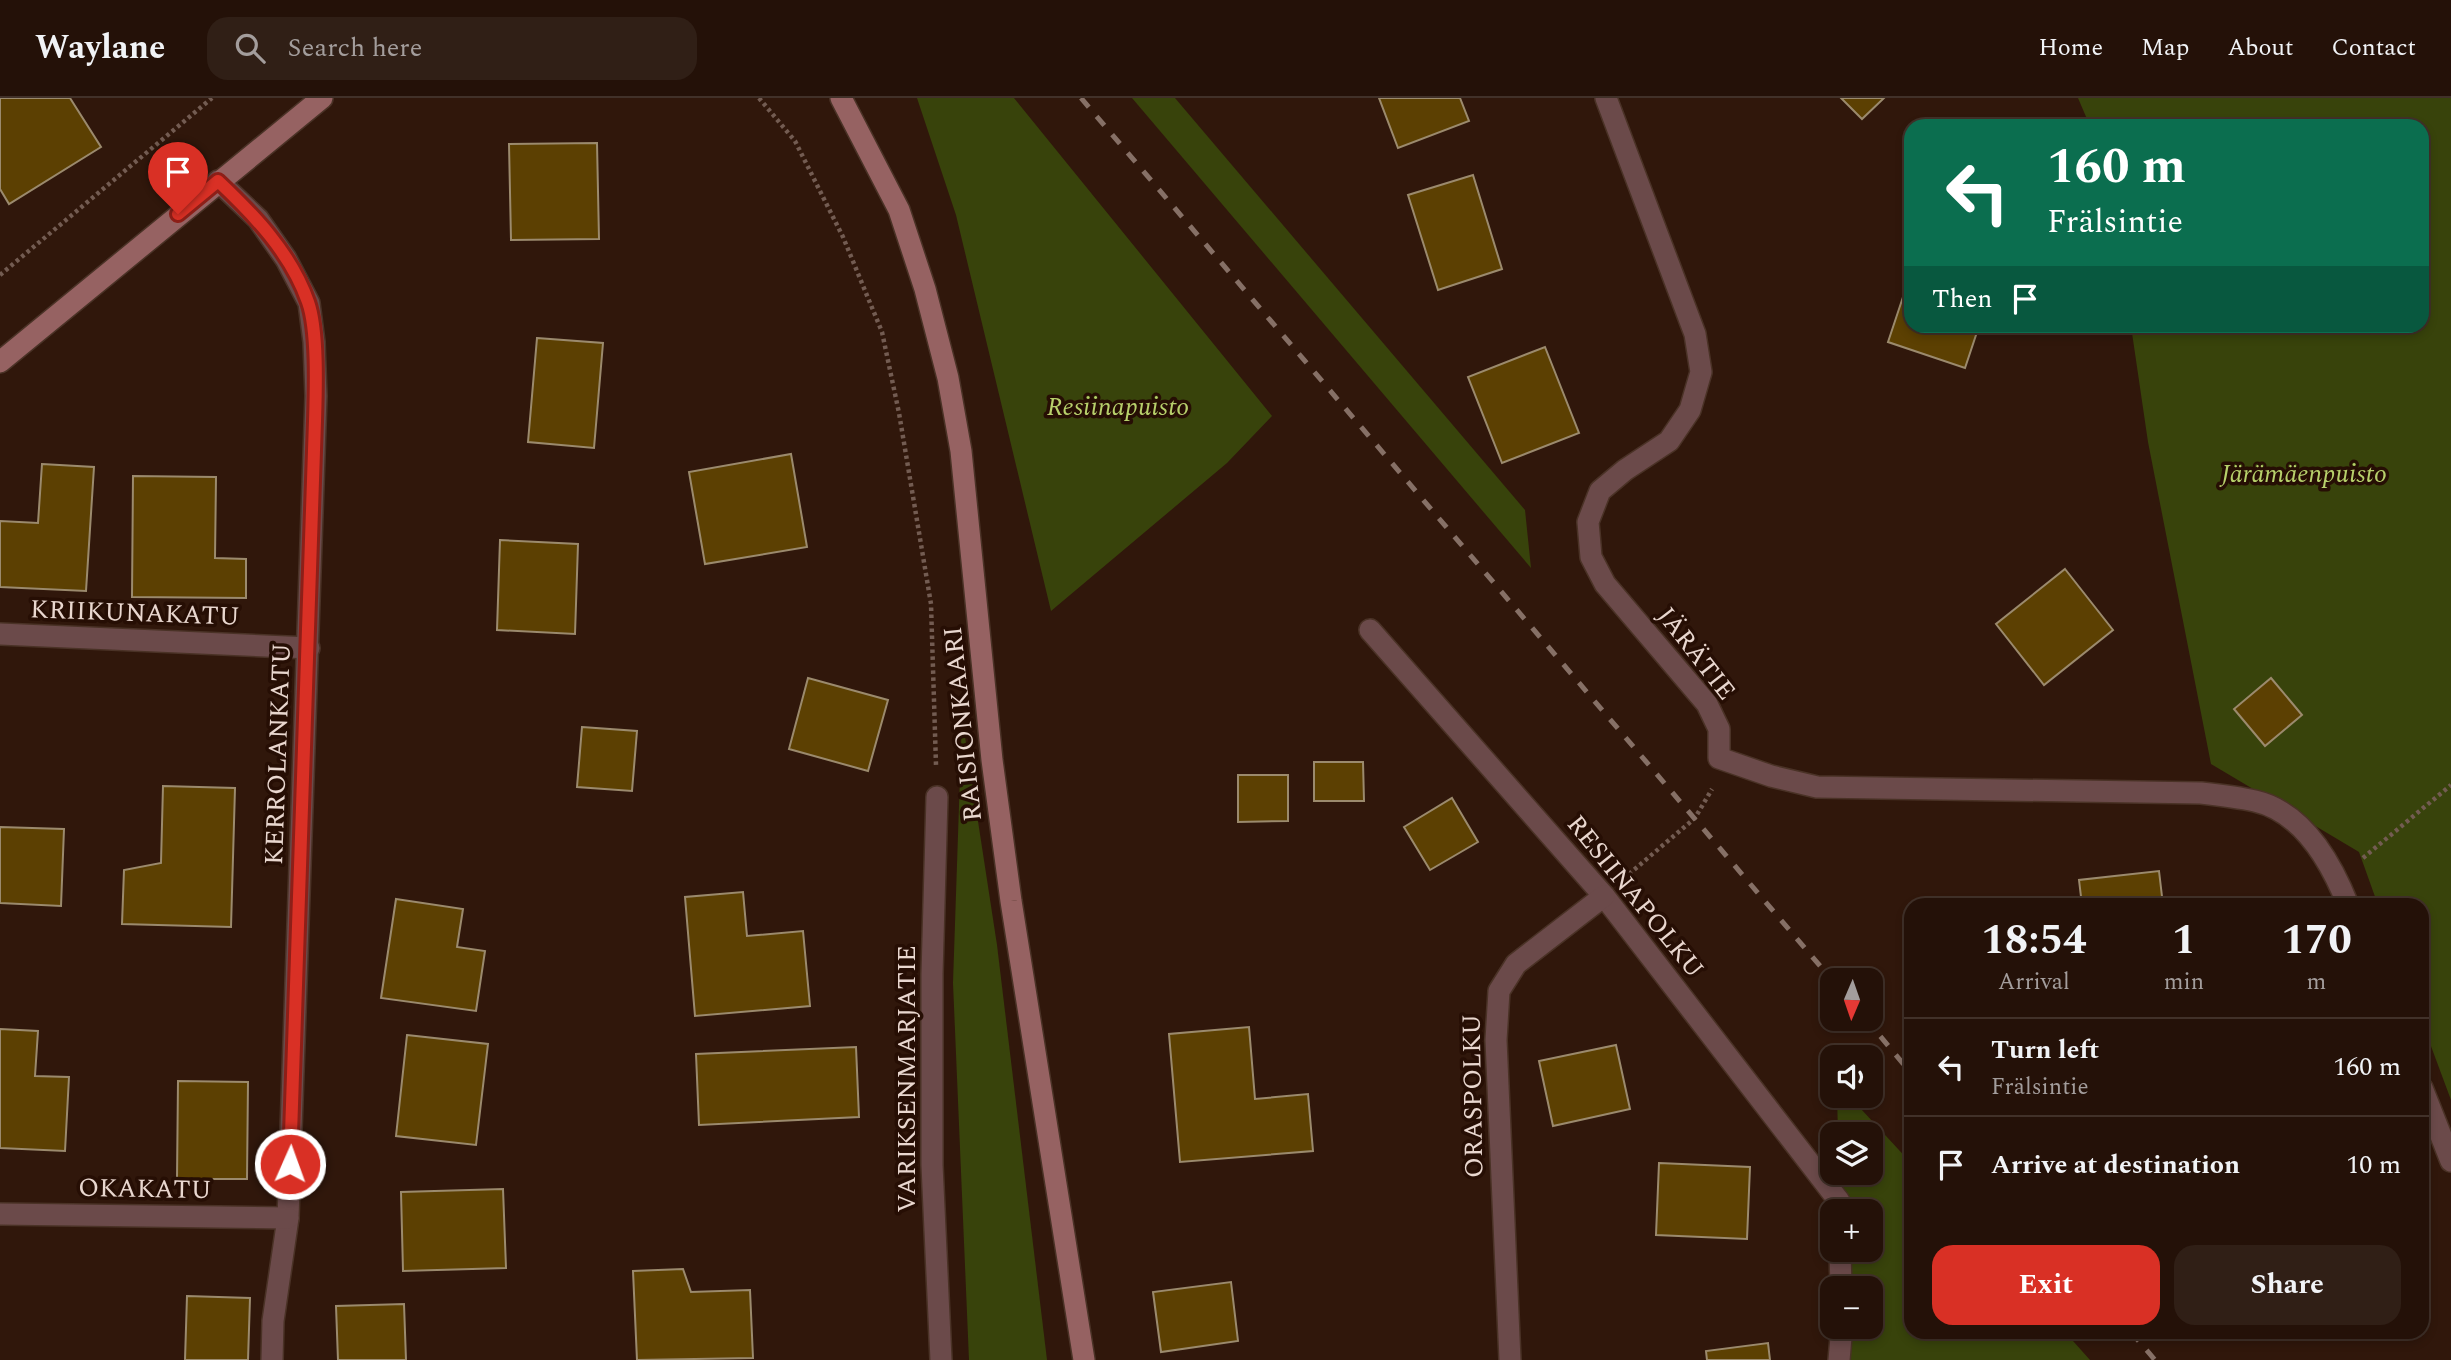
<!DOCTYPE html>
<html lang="en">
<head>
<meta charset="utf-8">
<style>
	:root { --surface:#241108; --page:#301f16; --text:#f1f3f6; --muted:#a39d9c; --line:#413129; --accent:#d93025 }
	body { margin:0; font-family:Spectral,serif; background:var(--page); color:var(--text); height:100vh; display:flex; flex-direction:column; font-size:26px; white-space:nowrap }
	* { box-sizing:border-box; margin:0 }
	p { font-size:23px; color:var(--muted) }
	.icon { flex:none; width:38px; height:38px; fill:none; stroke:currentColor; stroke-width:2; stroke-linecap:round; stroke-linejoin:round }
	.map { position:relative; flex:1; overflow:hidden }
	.details { position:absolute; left:1904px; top:800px; width:525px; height:441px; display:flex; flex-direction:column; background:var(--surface); border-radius:21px; box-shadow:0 4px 10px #0003,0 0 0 2px var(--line) }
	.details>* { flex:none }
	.banner { position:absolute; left:1904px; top:21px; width:525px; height:214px; border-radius:21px; box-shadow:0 4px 10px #0003,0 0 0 2px var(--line); background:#0b6e4f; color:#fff; overflow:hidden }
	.needle { width:46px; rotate:182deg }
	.tools { position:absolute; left:1820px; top:870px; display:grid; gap:14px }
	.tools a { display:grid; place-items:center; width:63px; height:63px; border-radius:14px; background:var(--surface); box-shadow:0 4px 10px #0003,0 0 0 2px var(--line); font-size:35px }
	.pin { position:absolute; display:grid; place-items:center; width:60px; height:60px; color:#fff; margin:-72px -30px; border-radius:50% 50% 50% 0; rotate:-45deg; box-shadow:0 0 7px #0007 }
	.pin .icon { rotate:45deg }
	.me { position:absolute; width:77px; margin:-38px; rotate:2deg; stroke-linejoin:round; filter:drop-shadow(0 0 5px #0008) }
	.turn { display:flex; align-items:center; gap:24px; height:147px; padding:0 28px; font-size:32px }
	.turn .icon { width:91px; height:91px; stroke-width:2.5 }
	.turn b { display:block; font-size:49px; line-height:60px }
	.then { display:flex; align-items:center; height:66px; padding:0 28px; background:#0003; gap:14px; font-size:26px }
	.eta { display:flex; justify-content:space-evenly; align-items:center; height:119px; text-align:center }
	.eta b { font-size:42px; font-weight:700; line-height:49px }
	.button { display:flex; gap:14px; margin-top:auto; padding:14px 28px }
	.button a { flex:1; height:80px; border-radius:21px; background:var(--accent); color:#fff; font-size:28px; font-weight:700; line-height:80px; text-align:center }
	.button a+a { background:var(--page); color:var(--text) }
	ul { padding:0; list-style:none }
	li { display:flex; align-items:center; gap:21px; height:98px; padding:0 28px; border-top:2px solid var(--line) }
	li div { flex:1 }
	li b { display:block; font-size:26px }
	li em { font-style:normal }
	header { display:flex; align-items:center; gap:42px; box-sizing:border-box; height:98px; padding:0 35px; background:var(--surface); border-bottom:2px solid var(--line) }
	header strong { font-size:33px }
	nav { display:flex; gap:38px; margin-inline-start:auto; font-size:24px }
	.search { width:490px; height:63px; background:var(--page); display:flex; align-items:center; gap:18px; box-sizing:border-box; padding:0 24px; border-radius:21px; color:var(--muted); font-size:26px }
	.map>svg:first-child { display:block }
	.green { fill:#38430b }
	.building { fill:#5c4002; stroke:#9b8a6d; stroke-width:2 }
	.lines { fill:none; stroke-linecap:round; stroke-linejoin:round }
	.street-casing { stroke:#4a3226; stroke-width:24 }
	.secondary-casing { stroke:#4a3226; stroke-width:24 }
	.path { stroke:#735c52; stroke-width:4.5; stroke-dasharray:3.5 3.5; stroke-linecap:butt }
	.street { stroke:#6b4a4a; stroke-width:21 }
	.secondary { stroke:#966262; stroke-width:21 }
	.rail { stroke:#867066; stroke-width:5; stroke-dasharray:12 12; stroke-linecap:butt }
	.route-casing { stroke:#8d1f18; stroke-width:18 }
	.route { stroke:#d93025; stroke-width:12 }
	.labels { text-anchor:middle; stroke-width:7; stroke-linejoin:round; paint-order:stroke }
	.park-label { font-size:26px; font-style:italic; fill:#b7d06b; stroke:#260e04 }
	.street-label { font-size:26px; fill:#e9d7cf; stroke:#260e04 }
</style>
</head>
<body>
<header>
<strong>Waylane</strong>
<div class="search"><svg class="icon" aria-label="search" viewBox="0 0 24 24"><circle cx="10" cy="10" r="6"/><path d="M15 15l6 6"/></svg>Search here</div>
<nav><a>Home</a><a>Map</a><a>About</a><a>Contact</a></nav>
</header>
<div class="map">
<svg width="2451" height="1262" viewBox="0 0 2451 1262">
	<rect width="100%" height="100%" fill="#30170b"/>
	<g class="green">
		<path d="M917 0H1014L1272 318 1227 365 1051 513 956 117Z"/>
		<path d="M1132 0H1175L1525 412 1531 470Z"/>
		<path d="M2078 0H2451V1002L2422 924V807H2378L2359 754 2211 666 2148 344 2131 228H2422V28H2090Z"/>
		<path d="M962 619 997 847 1047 1262H969L953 885Z"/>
		<path d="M1837 998H1849L1911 1065V1234H2065L2090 1262H1832L1834 1229 1871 1228V1190H1837L1840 1152H1871V1113H1841L1839 1075 1871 1074V1036H1838Z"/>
	</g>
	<g class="building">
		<path d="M0 0H70L101 49 9 106 0 91Z"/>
		<path d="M1379 0H1460L1469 23 1398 50Z"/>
		<path d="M1841 0H1884L1862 21Z"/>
		<path d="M597 45 599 141 511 142 509 46Z"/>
		<path d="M1473 77 1502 171 1438 192 1408 97Z"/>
		<path d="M1911 175V228H1979L1965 270 1888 244Z"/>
		<path d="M537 240 603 245 594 350 528 344Z"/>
		<path d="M1545 249 1579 335 1502 365 1468 279Z"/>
		<path d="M791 356 807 449 705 466 689 374Z"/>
		<path d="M42 366 94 369 86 493 0 489V423L38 425Z"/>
		<path d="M133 378 216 379 215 460 246 461V500L132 499Z"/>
		<path d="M500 442 578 446 575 536 497 532Z"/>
		<path d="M2065 471 2113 532 2044 587 1996 526Z"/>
		<path d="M808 580 888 602 868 673 789 651Z"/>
		<path d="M2271 580 2302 617 2265 648 2234 611Z"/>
		<path d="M582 629 637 633 632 693 577 689Z"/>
		<path d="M1314 664H1363L1364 703H1314Z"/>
		<path d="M1238 677H1288V723L1238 724Z"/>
		<path d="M163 688 235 690 231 829 122 826 124 772 161 765Z"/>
		<path d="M1452 700 1478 744 1430 772 1404 729Z"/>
		<path d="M0 729 64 731 61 808 0 805Z"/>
		<path d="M2159 773 2163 807H2082L2079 782Z"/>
		<path d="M743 794 747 838 803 833 810 908 695 918 685 799Z"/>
		<path d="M396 801 463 811 457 849 485 853 476 913 381 900Z"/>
		<path d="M1249 929 1255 1001 1308 996 1313 1053 1180 1064 1169 936Z"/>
		<path d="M0 931 38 933 35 978 69 979 65 1053 0 1050Z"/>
		<path d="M407 937 488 946 476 1047 396 1038Z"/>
		<path d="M1616 947 1630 1011 1553 1028 1539 963Z"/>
		<path d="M856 949 859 1019 699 1027 696 956Z"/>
		<path d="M178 983 248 984 247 1081H177Z"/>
		<path d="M1659 1065 1750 1069 1747 1141 1656 1137Z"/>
		<path d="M503 1091 506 1170 403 1173 401 1094Z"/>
		<path d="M683 1171 691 1194 750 1192 753 1260 637 1262 633 1173Z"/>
		<path d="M1231 1184 1238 1243 1161 1254 1153 1194Z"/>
		<path d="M187 1198 250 1200 248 1262H185Z"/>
		<path d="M404 1206 406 1262H338L336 1208Z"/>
		<path d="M1768 1245 1770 1262H1707L1706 1253Z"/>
	</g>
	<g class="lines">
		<defs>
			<g id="street">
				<path d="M1606 0 1695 236 1701 274 1690 312 1669 343 1625 372 1600 393 1588 424 1591 459 1605 486 1707 606 1719 631V660L1771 678 1817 689 2201 695C2219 697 2237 699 2255 703 2303 714 2331 764 2348 807"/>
				<path d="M218 83 258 121 286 161 309 205 314 244 316 298 288 1120 273 1223 272 1262"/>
				<path d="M1370 532 1604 798 1839 1103V1113"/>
				<path d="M0 536 309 550"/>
				<path d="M937 699 932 876V1067L941 1262"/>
				<path d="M2422 990 2451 1063"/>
				<path d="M0 1116 288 1120"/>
				<path d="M1840 1152 1841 1190"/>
				<path d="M1510 1262 1496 942 1499 893 1516 866 1604 798"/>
				<path d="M1839 1262 1842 1228"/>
			</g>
			<g id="secondary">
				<path d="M841 0 899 112 925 191 948 280 961 353 992 662 1011 803 1084 1262"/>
				<path d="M0 264 322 0"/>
			</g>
		</defs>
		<use href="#street" class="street-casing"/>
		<use href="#secondary" class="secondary-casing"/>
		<g class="path">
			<path d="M759 0 795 43 843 139 882 234 899 315 931 506 936 667"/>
			<path d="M0 177 212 0"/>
			<path d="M2363 760 2451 687"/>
			<path d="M1629 776 1695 720 1712 691"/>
		</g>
		<use href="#street" class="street"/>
		<use href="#secondary" class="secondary"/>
		<g class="rail">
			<path d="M1081 0 1832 882"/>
			<path d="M1865 920 1911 975"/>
			<path d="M2131 1234 2155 1262"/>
		</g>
	</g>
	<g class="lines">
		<defs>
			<path id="route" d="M178 116 218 83C254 117 291 155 308 204 318 232 316 292 315 323L290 1066"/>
		</defs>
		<use href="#route" class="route-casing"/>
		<use href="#route" class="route"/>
	</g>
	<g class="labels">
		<g class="park-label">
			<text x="1118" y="317">Resiinapuisto</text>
			<text x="2304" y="384">Järämäenpuisto</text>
		</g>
		<g class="street-label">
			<text transform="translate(135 514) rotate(2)" y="9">KRIIKUNAKATU</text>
			<text transform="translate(1697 555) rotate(52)" y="9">JÄRÄTIE</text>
			<text transform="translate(962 626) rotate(-96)" y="9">RAISIONKAARI</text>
			<text transform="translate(277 656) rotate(-88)" y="9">KERROLANKATU</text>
			<text transform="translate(1636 798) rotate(51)" y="9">RESIINAPOLKU</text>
			<text transform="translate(906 981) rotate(-90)" y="9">VARIKSENMARJATIE</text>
			<text transform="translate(1472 998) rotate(-91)" y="9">ORASPOLKU</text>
			<text transform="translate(145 1090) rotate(1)" y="9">OKAKATU</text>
		</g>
	</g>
</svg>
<div class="tools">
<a><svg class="needle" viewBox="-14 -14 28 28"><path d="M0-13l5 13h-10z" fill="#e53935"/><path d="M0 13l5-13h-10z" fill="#a39d9c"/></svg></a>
<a><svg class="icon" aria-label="sound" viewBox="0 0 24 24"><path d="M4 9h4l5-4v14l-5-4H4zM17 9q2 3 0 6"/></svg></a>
<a><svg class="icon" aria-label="layers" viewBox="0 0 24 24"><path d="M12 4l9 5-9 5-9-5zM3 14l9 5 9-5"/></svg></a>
<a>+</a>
<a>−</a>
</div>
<div class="pin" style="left:178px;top:116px;background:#d93025"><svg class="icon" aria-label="arrive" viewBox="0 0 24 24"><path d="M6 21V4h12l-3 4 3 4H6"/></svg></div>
<svg class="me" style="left:290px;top:1066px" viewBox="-20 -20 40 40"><circle r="17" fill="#d93025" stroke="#fff" stroke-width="3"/><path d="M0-11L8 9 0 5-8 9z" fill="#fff"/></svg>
<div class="banner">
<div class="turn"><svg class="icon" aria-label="left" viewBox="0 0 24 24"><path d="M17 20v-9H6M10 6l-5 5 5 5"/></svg><div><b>160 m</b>Frälsintie</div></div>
<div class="then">Then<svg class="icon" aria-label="arrive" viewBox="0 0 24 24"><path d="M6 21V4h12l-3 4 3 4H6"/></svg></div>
</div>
<section class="details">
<div class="eta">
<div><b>18:54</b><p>Arrival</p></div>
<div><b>1</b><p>min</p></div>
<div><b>170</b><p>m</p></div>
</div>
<ul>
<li><svg class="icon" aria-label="left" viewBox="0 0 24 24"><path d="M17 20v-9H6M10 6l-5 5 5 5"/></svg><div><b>Turn left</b><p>Frälsintie</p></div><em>160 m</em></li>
<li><svg class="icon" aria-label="arrive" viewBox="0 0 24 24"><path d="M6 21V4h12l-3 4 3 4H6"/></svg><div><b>Arrive at destination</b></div><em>10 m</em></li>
</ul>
<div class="button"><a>Exit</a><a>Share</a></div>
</section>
</div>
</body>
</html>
